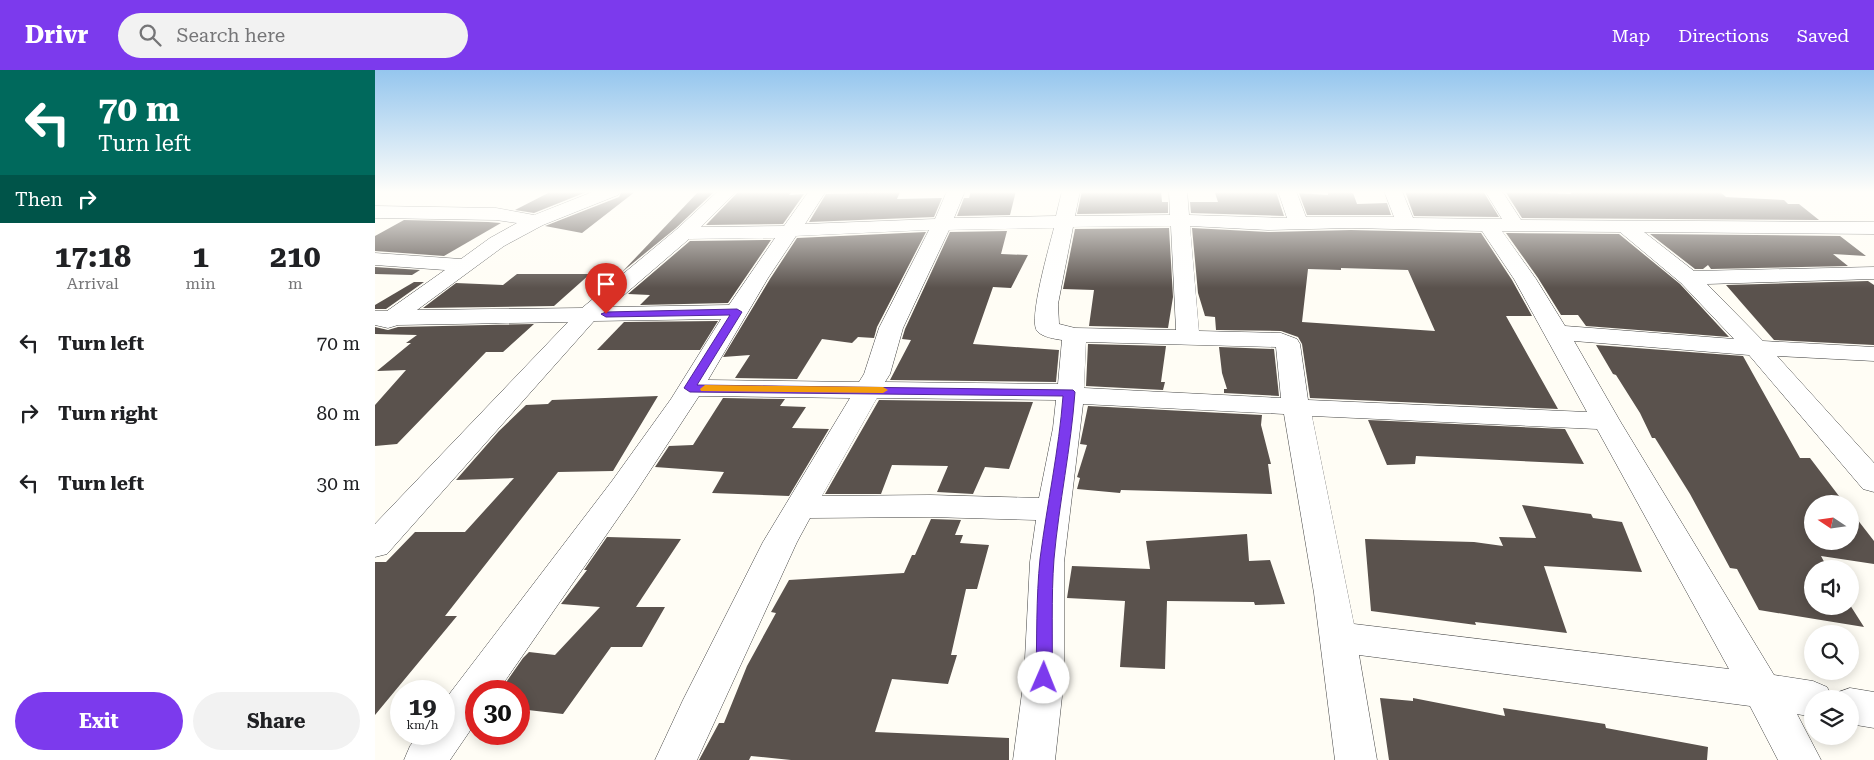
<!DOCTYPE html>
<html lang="en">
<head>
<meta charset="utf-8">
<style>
	:root { --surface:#fff; --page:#f2f2f2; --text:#202124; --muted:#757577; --accent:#7c3aed }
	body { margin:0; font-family:"Roboto Serif",serif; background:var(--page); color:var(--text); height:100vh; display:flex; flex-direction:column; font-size:19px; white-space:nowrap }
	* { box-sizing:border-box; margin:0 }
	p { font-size:16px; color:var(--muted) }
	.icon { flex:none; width:28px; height:28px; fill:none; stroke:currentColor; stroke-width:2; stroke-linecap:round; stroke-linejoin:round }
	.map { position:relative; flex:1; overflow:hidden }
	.drawer { display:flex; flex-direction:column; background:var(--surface); width:375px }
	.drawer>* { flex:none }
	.banner { background:#00695c; color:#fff; overflow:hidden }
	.needle { width:32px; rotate:283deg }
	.fabs { position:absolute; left:1429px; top:425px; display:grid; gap:10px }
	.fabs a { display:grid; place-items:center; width:55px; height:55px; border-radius:50%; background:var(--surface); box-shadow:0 2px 12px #0003; font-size:25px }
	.speed { position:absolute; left:15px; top:610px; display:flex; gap:10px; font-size:25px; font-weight:700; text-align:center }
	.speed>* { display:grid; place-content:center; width:65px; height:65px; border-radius:50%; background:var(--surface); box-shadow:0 2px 12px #0003; line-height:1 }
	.speed small { font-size:12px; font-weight:400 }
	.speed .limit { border:8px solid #d22; background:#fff; color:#111 }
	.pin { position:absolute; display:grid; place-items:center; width:42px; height:42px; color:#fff; margin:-51px -21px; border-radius:50% 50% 50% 0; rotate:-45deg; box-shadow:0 0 5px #0007 }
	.pin .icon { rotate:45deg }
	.me { position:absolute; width:55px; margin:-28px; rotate:1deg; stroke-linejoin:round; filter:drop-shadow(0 0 4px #0008) }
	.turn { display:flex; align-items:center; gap:18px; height:105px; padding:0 15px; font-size:22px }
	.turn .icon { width:65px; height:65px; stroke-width:2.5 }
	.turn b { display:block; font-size:35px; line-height:42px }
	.then { display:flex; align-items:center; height:48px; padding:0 15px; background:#0003; gap:10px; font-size:19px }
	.eta { display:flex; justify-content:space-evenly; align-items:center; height:85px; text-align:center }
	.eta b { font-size:30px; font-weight:700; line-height:35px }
	.cta { display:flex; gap:10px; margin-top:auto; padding:10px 15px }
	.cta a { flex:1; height:58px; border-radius:30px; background:var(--accent); color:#fff; font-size:20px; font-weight:700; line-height:58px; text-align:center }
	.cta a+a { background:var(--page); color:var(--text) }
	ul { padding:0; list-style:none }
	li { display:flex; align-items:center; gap:15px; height:70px; padding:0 15px }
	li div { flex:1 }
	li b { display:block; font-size:19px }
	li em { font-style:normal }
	header { display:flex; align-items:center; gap:30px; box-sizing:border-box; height:70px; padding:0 25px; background:var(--accent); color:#fff }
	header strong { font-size:24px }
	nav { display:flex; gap:28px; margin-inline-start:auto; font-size:18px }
	.search { width:350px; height:45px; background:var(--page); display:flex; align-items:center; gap:12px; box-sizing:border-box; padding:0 18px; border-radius:28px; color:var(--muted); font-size:19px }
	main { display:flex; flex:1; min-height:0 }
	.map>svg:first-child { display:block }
	.building { fill:#5a524d; fill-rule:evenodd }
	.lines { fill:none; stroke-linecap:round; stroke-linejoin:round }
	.minor-casing { stroke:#444; stroke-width:1 }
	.minor { fill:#fff; fill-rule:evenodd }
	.route { fill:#7c3aed; stroke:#51269a }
	.slow { fill:#f59e0b }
</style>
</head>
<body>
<header>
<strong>Drivr</strong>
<div class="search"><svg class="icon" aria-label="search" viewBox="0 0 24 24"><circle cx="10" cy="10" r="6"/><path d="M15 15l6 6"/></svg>Search here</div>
<nav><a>Map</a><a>Directions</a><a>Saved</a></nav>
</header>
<main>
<section class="drawer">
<div class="banner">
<div class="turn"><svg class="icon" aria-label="left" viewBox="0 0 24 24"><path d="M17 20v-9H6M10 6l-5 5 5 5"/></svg><div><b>70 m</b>Turn left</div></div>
<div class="then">Then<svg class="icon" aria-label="right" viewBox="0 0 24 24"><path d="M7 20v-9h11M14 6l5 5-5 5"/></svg></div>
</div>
<div class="eta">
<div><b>17:18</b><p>Arrival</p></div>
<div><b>1</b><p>min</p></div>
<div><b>210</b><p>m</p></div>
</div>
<ul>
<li><svg class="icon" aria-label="left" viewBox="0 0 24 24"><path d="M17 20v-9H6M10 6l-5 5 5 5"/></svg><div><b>Turn left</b></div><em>70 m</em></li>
<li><svg class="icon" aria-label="right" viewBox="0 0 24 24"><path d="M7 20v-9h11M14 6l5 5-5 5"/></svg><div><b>Turn right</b></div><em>80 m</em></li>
<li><svg class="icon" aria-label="left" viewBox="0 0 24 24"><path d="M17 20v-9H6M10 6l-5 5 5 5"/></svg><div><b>Turn left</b></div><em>30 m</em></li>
</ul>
<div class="cta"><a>Exit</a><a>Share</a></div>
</section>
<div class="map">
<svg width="1499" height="690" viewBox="0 0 1499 690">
	<rect width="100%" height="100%" fill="#fffdf5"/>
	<g class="building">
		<path d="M177 121H214L159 143 140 140Z"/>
		<path d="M247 121H261L207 163 170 156 244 127Z"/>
		<path d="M324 121H340L301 158 247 202Z"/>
		<path d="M364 121H418L414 125 429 124 408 154 331 155Z"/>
		<path d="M596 121H641L635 145 582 146 589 128H594Z"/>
		<path d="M707 121H786L787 132H793V143L702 144Z"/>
		<path d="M857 121 901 122 909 146 816 143 815 132H843L840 123Z"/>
		<path d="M953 121 978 123 982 134 1012 133 1016 145H932L924 123 953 125Z"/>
		<path d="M1030 121H1108L1124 147 1039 146Z"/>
		<path d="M1130 121 1196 124V121H1344L1351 127 1409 130 1413 134H1424L1444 150 1147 148Z"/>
		<path d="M525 122 522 129 567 128 559 147 434 152 451 124Z"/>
		<path d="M29 150 113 152 126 153 69 186 0 181V166Z"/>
		<path d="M794 158 798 227 793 258 714 256 719 220 688 219 700 159Z"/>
		<path d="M817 158 893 162 976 160 1106 163 1137 210 1157 246H1131L1183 339 935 328 927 274 923 267 906 261 841 260 840 247 830 246 823 223ZM966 198 1033 200 1060 261 927 252 933 199 966 200Z"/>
		<path d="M632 161 626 184 653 185 636 218 618 217 598 274 684 280 681 312 515 310 536 270 527 269 530 259 575 162Z"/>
		<path d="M551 162 502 257 499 268 483 267 477 273 447 269 422 309 360 308 375 285 348 287 395 209 422 168Z"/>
		<path d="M1131 163 1244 164 1305 214 1354 267 1211 256 1203 245H1186L1163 208Z"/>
		<path d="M1275 164 1465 166 1491 186 1458 184 1473 196 1336 199 1333 195 1328 199H1320Z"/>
		<path d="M396 170 353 233 265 235 275 225 253 224 315 171Z"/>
		<path d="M0 197 45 200 37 205 0 204Z"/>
		<path d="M142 204H215L179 236 48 238 81 213 128 215Z"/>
		<path d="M1493 211 1499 215V275L1399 270 1351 215Z"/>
		<path d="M39 212H49L11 239H0V235Z"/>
		<path d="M343 251 325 280H222L249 252Z"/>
		<path d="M159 254 128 282H111L22 374 0 376V335L31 300 2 301 36 273H31L42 265 0 264V257L13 260 23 257Z"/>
		<path d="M713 274 791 276 786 312H790L788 320 711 316Z"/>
		<path d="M1221 275 1368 286 1425 388H1435L1470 434H1438V471H1475V440L1499 471V494L1446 486 1453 499H1438V536L1475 535 1489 557 1384 540 1362 499 1355 498 1315 424 1280 368H1277L1265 343 1241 305 1238 304Z"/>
		<path d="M844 277 899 279 904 326 849 323V319H852L847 303Z"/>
		<path d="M283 326 238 401 183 402 70 546H82L0 645V492H11L40 462H90L139 408 81 410 124 361 151 335 173 334 177 330Z"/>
		<path d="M348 328 410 329 405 336 431 337 417 358 454 359 414 426 337 423 349 402 280 397 294 376 318 375Z"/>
		<path d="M504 330 658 332 634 399 610 397 598 424 562 422 573 396 517 395 506 424H450Z"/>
		<path d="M713 336 887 345 886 355 896 394H893L897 424 746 420 745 423 702 419 705 408 702 407 712 375 705 374Z"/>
		<path d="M993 350 1190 359 1209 394 1041 386 1040 394 1012 395Z"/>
		<path d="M1147 435 1216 444 1218 448 1247 452 1267 502 1169 496 1192 563 1100 552 1101 555 996 541 990 469 1099 472 1128 476 1124 467 1161 468Z"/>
		<path d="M556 449 586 450 580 465H588L585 473 614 475 602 519H591L576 585H582L573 614 517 609 500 662 634 668V690H416L376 686 374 690H324L344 653H349L372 596 401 543 396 542 414 510 529 503 537 485H540Z"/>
		<path d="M872 464 874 491 895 490 910 534 880 535 879 532 792 531 790 599 745 597 750 531 692 528 697 496 775 499 771 471Z"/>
		<path d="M232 467 306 469 261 537H290L267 577H236L188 644 144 639V621H125L148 588 154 582 180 585 225 537 186 534 212 500H209Z"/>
		<path d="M1005 628 1038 631V628L1130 646 1128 638 1230 654 1231 658 1333 677 1332 690H1014Z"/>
	</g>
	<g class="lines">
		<defs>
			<g id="minor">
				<path d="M220 121H245L243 125 168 155 129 176 42 240 207 238 302 159 343 121H362L326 157 409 156 434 121H451L430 154 560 149 572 121H590L579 148 681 146 687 121H705L700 146 795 145 794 121H812L814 145 912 148 903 121H921L931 147H1019L1009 121H1027L1038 148 1127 149 1110 121H1127L1146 150 1499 152V164L1269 162 1319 201 1499 197V209L1332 214 1388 271 1499 277V291L1402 286 1499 393V422L1488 419 1374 285 1199 271 1245 351 1399 605 1438 611 1452 617 1458 629H1438V647L1422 644 1446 690H1403L1375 636 984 585 1002 690H960L939 523 909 344 708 334 689 492V608L680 690H638L649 608 655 492 661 450 555 447 435 448 422 472 322 690H280L308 630 388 472 475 328 324 326 259 425 123 621H101V652L75 690H29L35 676 44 664H69V631L237 411 296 329 346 249 219 251 12 484 0 487V454L193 252 23 255 13 258 0 255V241H12L70 200 0 195V183L86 189 115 168 142 153 121 150 0 148V136L121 138 159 145ZM796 156 801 260 700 258 684 254 683 234 698 157ZM815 156 893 160 976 158 1107 161 1139 209 1212 342 933 330 925 274 922 269 906 263 824 261ZM679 158C675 174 653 250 662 261 667 267 680 269 687 270L683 314 510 312 515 304 528 258 574 160ZM554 160 504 258 489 304 484 312 333 310 393 208 421 166ZM1127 161 1245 162 1306 213 1359 269 1190 256 1161 209ZM400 168 354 235 235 237 314 169ZM711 272 901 277 906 328 709 318ZM502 328 681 330 678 358 664 428 555 425 447 426ZM937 346 1222 359 1354 599 979 554Z"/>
				<path d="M1475 618 1499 622V658L1475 654V629H1458L1461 623Z"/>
			</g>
		</defs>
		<use href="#minor" class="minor-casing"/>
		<use href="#minor" class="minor"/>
	</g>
	<linearGradient id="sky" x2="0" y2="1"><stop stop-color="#95c6ee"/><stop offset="0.56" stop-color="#fffefa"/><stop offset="1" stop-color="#fffefa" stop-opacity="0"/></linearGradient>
	<rect width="1499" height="218" fill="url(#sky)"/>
	<path class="route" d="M362 239 367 242 322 315 698 320 700 322C696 378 684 433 679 489 676 528 678 568 677 608L675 612 669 614 664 612 661 608C662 568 661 528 665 489 672 434 684 380 688 326L315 322 309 318 355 245 231 247 226 244 231 242Z"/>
	<path class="slow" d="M330 315 508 317 513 320 508 323 326 321 325 319Z"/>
</svg>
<div class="fabs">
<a><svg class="needle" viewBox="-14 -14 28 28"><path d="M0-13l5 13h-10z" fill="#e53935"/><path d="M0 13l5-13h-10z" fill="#757577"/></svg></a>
<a><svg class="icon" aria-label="sound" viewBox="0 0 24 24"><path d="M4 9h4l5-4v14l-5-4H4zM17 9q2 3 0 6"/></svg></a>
<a><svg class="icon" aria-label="search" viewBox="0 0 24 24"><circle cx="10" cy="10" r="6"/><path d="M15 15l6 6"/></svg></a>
<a><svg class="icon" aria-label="layers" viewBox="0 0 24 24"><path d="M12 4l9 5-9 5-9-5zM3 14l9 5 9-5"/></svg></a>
</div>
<div class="speed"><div>19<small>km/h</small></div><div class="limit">30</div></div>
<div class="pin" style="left:231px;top:244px;background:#d93025"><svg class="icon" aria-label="arrive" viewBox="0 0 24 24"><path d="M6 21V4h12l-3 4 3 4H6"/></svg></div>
<svg class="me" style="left:669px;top:608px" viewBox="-20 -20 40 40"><circle r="19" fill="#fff"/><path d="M0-13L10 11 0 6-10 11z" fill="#7c3aed"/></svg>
</div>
</main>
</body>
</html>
